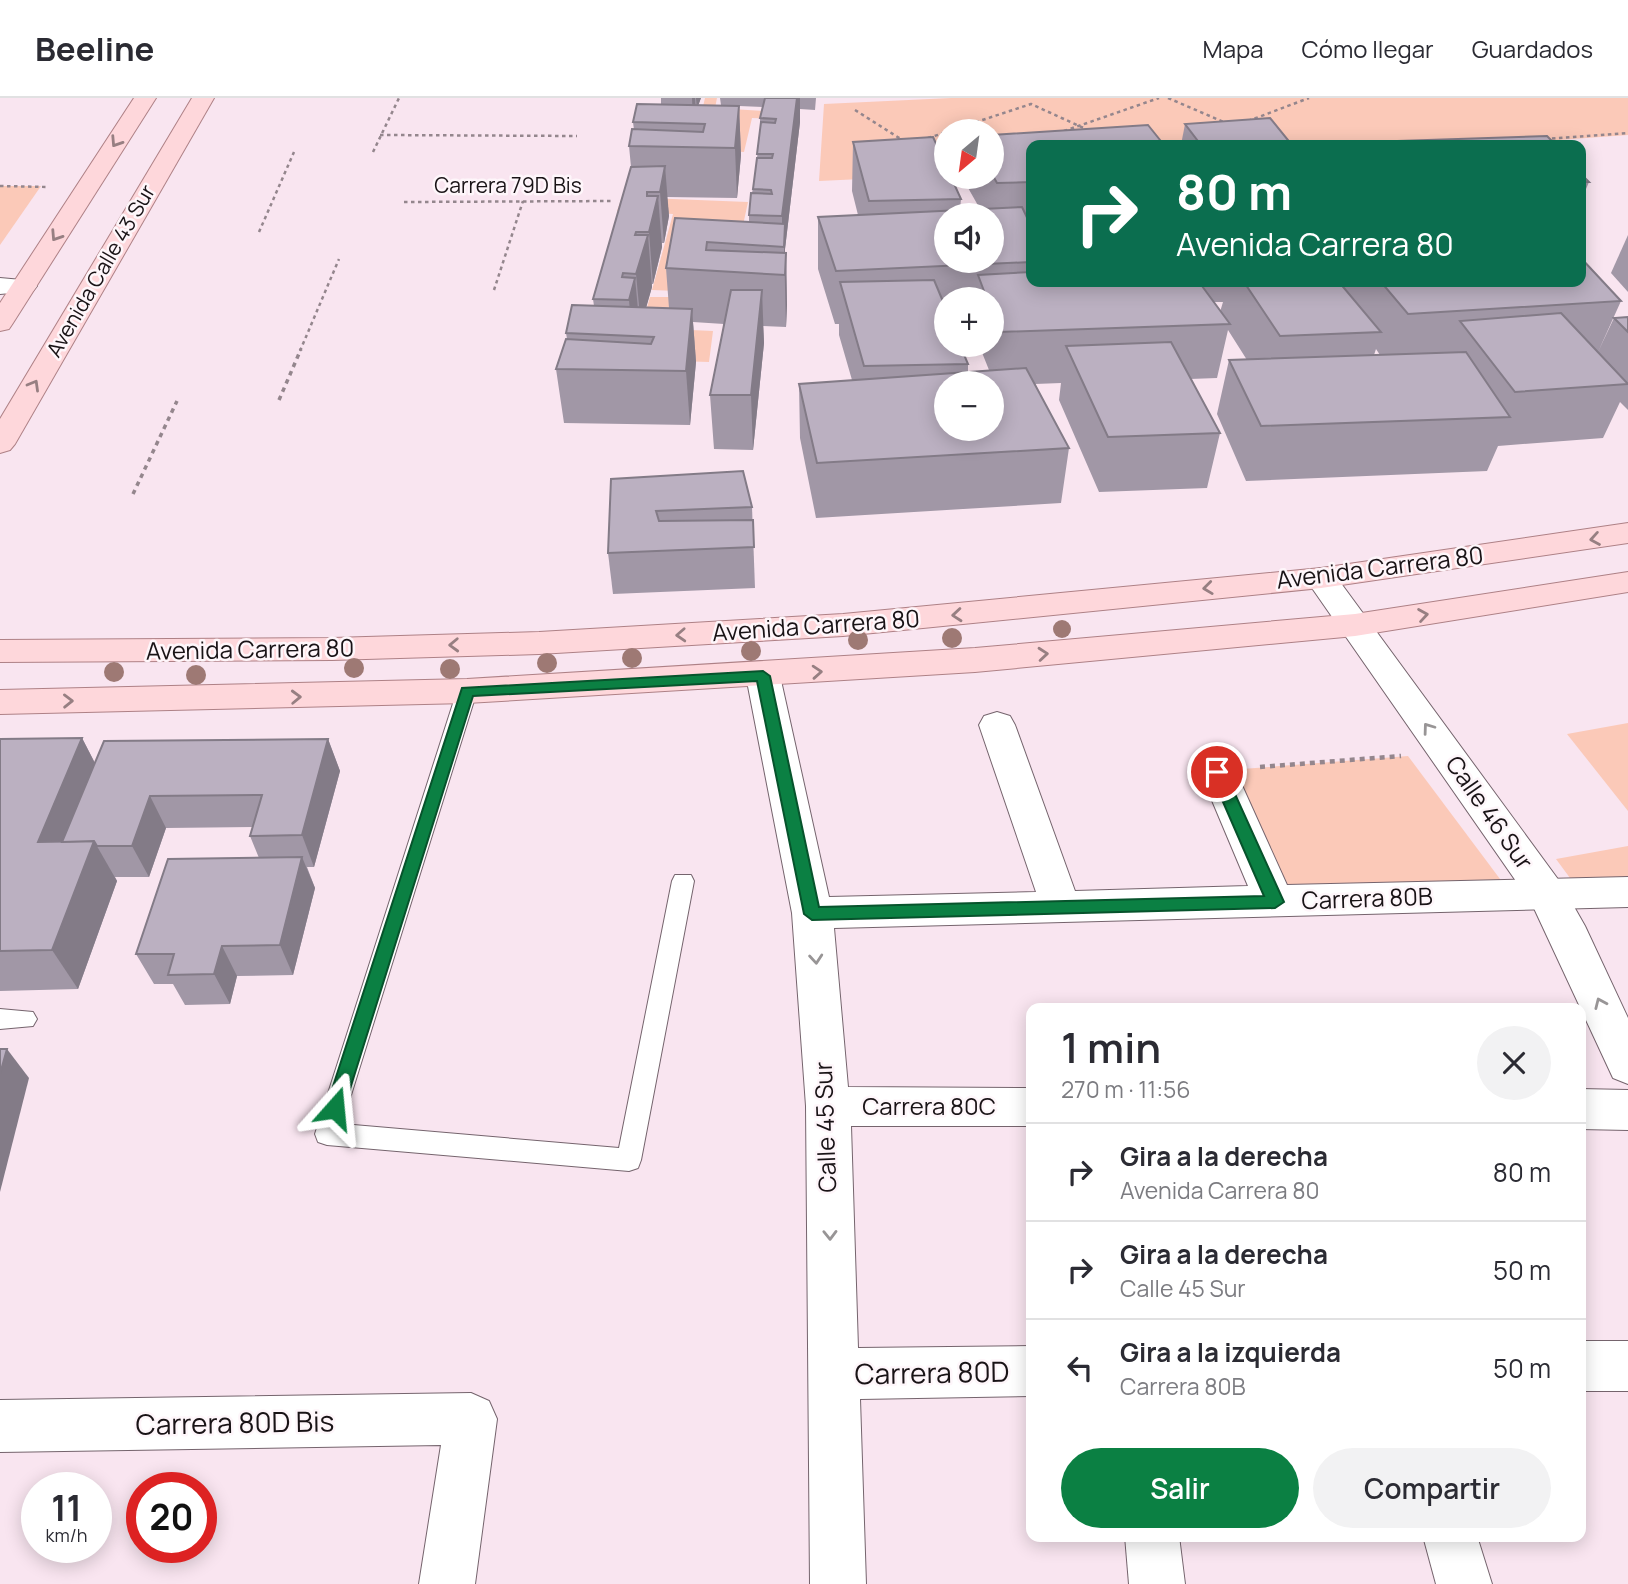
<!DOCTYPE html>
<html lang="es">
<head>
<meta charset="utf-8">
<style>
	:root { --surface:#fff; --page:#f2f2f3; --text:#2b2b33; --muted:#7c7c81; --line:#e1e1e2; --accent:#0b8043 }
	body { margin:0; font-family:Manrope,sans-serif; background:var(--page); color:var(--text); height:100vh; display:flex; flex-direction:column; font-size:26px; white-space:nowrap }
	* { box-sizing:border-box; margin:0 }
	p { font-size:23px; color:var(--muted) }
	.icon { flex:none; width:38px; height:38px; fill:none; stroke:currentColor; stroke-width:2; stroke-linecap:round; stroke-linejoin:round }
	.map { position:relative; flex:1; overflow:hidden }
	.panel { position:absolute; left:1026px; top:905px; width:560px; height:539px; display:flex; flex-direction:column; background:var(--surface); border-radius:14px; box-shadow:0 4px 18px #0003 }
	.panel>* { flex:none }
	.top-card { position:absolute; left:1026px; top:42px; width:560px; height:147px; border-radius:14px; box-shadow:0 4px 18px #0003; background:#0b6e4f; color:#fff; overflow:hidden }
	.needle { width:46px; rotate:209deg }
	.buttons { position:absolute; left:934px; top:21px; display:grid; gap:14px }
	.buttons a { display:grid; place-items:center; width:70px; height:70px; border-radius:50%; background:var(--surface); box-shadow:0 4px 18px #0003; font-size:35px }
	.speed { position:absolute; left:21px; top:1374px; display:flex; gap:14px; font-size:35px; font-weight:700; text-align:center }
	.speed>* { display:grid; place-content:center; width:91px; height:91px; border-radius:50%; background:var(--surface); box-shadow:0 4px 18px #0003; line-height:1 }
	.speed small { font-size:18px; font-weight:400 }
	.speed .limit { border:10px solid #d22; background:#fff; color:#111 }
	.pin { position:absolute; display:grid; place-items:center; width:60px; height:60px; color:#fff; margin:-30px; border:4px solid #fff; border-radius:50%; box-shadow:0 2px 7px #0007 }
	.me { position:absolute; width:77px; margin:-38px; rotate:18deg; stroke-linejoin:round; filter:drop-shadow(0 0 5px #0008) }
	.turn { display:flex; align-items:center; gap:24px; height:147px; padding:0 35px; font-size:32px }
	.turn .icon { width:91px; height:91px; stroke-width:2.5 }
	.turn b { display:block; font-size:49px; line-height:60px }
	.round { display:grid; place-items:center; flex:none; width:74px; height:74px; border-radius:37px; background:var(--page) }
	.overview { display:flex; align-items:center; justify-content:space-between; height:119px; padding:0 35px }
	h1 { font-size:42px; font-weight:600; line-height:52px }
	.primary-button { display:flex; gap:14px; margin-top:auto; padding:14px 35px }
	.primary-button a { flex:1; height:80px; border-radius:42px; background:var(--accent); color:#fff; font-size:28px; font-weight:600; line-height:80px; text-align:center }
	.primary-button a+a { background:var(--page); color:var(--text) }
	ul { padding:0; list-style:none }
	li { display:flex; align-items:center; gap:21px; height:98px; padding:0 35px; border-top:2px solid var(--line) }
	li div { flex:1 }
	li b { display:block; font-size:26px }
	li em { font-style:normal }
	header { display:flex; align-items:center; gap:42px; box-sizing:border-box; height:98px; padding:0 35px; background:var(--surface); border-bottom:2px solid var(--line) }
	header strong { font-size:33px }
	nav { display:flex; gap:38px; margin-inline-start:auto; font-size:24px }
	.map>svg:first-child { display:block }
	.green { fill:#fbc9b8 }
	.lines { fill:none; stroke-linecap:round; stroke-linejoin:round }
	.lane-casing { stroke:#75646d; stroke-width:2 }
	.street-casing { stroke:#75646d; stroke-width:2 }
	.secondary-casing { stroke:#75646d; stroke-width:2 }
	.primary-casing { stroke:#ae8186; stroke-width:2 }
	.path-far2 { stroke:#94868d; stroke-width:2.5; stroke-dasharray:3.5 3.5; stroke-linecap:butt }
	.path-far1 { stroke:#94868d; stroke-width:3.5; stroke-dasharray:4.5 4.5; stroke-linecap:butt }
	.path { stroke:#94868d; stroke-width:4.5; stroke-dasharray:5 5; stroke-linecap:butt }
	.lane { fill:#fff; fill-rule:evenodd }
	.street { fill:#fff; fill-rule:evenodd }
	.secondary { fill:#fff; fill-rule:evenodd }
	.primary { fill:#fed7db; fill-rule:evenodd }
	.tree { fill:#9e7974 }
	.wall { fill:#a197a6; fill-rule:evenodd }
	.shaded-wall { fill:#837b87 }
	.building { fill:#bbb0c1; stroke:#837b87; stroke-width:2; fill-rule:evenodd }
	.oneway { stroke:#977f82 }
	.oneway2 { stroke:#989596 }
	.route { fill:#0b8043; stroke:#07532c; stroke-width:2 }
	.labels { text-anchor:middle; stroke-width:5; stroke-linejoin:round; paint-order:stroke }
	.far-street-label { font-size:21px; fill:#191316; stroke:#fef6fa }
	.street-label { font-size:24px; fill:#191316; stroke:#fef6fa }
	.near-street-label { font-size:28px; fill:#191316; stroke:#fef6fa }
</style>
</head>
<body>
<header>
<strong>Beeline</strong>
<nav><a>Mapa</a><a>Cómo llegar</a><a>Guardados</a></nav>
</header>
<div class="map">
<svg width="1628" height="1486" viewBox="0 0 1628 1486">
	<rect width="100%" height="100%" fill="#f9e5f0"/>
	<g class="green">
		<path d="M705 0H717L715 10 800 15 798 22 752 20 744 54 693 51Z"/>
		<path d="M951 0H1628V37L1490 47H1031L992 75V33H947V77L819 83 824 6Z"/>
		<path d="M0 88H41L0 147Z"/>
		<path d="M622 99 748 104 734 169 677 193 652 192 673 116 617 113Z"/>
		<path d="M650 199H674L668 231 713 233 709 264 580 260 634 255Z"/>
		<path d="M1628 625V713L1567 636Z"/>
		<path d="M1408 658 1503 785 1283 791 1229 672Z"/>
		<path d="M1628 748V780H1570L1556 761Z"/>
	</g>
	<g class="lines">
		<defs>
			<g id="lane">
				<path d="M467 586 477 593 342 1026 619 1050 672 783 675 777H691L694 783 641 1062 638 1070 629 1073 327 1047 318 1044 315 1036 457 593Z"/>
				<path d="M0 911 33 914 37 921 33 928 0 931Z"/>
			</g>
			<g id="street">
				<path d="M0 180 33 183 37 188 33 193 0 196Z"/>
				<path d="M763 566 775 570 780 578 829 799 1036 794 979 627 984 618 997 614 1010 618 1015 627 1075 793 1248 788 1200 674 1205 665 1218 661 1231 665 1236 674 1287 787 1628 779V809L834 830 848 989 1031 990V1028H851L858 1250 1031 1248V1298L860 1301 866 1486H810L806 1008 792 815 746 578 751 570Z"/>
				<path d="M1580 991 1628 992V1032L1580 1031Z"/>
				<rect x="1580" y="1243" width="48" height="50"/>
				<path d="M471 1295 489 1303 497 1321 475 1486H419L441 1347 0 1354V1302Z"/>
				<path d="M1125 1438H1179L1185 1486H1129Z"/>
				<path d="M1423 1438H1477L1492 1486H1436Z"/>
			</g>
			<path id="secondary" d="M1321 470 1332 473 1560 784 1585 828 1628 920V986L1613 980 1532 806 1305 480 1310 473Z"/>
			<g id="primary">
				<path d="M134 0H156L13 225 9 231 0 233V205Z"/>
				<path d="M192 0H214L15 346 10 352 0 355V321Z"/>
				<path d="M1628 425V445L1321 490 843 538 539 556 332 562 0 564V542L332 540 539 534 843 516 1321 470Z"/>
				<path d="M1628 474V494L1355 538 975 574 467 605 0 616V592L467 581 975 550 1355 516Z"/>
			</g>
		</defs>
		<use href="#lane" class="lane-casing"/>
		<use href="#street" class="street-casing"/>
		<use href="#secondary" class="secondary-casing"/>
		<use href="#primary" class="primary-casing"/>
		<g class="path-far2">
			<path d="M1168 0 1226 25"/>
			<path d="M855 12 904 43"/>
			<path d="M1248 23 1309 0"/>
			<path d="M949 33 1031 6 1088 32"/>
			<path d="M1064 33 1159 0"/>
			<path d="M380 37 577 38"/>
			<path d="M928 40 947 34"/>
			<path d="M1545 41 1628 35"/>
			<path d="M373 54 399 0"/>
			<path d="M0 88 48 89"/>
			<path d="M404 104 613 103"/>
			<path d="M259 134 294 54"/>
			<path d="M494 192 523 103"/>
			<path d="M300 253 339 161"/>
		</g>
		<g class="path-far1">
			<path d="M279 302 301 251"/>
			<path d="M133 396 177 303"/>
		</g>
		<path class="path" d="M1260 669 1401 658"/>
		<use href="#lane" class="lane"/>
		<use href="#street" class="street"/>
		<use href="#secondary" class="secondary"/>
		<use href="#primary" class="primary"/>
	</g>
	<g class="tree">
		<circle cx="1062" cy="531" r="9"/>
		<circle cx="952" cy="540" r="10"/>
		<circle cx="858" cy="542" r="10"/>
		<circle cx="751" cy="553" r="10"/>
		<circle cx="632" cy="560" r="10"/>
		<circle cx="547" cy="565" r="10"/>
		<circle cx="354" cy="570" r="10"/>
		<circle cx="450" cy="571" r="10"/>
		<circle cx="114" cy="574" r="10"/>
		<circle cx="196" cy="577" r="10"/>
	</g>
	<g class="wall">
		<path d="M661 0H701L698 7H721L720 0H816L815 12 800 11V24L785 151V155H786L787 207 786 229 763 228 764 245 753 352 714 351 710 297 724 226 693 224 696 264 690 327 564 325 556 271 567 241 566 235 594 208 593 201 631 69 629 48 634 32 633 24 661 7ZM739 8 763 9 760 20V31L757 60 749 117V124L675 120 666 170 669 210 646 209 652 189V186H653L662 149V145H664L669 118 667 99 737 100 741 57Z"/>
		<path d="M1185 26 1292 47H1181Z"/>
		<path d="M992 37 1031 47V184H1580L1621 203 1598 254 1614 220 1628 219V312L1620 304 1603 340 1498 348 1487 373 1246 383 1217 316 1229 262H1247L1228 232 1217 280 1190 281 1220 335 1207 390 1099 394 1059 302 1061 285 1035 286 1069 350 1061 405 816 420 800 340 799 286 852 282 839 237V226H835L818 171V119L858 117 852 93 853 44 961 101 960 112 980 111 967 88 968 79H992ZM947 201H992V247H979L989 272 968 274V266L947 247ZM1214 204H1223L1220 214ZM1376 251 1380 257H1374Z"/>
		<path d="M1580 75 1589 84 1580 105Z"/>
		<path d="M1628 137V194L1611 175Z"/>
		<path d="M611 381 752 409 755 490 613 496 608 455Z"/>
		<path d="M82 640 95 665 328 641 340 673 314 769H307L315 790 293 877 237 878 230 906 185 907 173 886H154L136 856 259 760 250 738 253 729 166 730 149 779H115L117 783 78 891 0 893V641Z"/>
	</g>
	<g class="shaded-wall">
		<path d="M692 0H695L696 15 693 25Z"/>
		<path d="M696 0H701L697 11Z"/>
		<path d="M797 0H800V24L785 151V167L786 155 787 207 786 229 784 149H782V118Z"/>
		<path d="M739 8 741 57 737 100 735 50Z"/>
		<path d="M665 68 669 118 664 145 660 94Z"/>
		<path d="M658 98 662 149 653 186 649 134Z"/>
		<path d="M636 134 639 164 648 137 652 189 641 228 636 176 635 137Z"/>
		<path d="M635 180 640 233 632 238 629 202Z"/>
		<path d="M762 192 764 245 753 352 751 297Z"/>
		<path d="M692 211 696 264 690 327 686 273Z"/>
		<path d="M82 640 103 681 60 748 38 744Z"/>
		<path d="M328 641 340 673 314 769 302 737Z"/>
		<path d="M150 698 166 730 149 779 132 748Z"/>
		<path d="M94 743 117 783 78 891 52 852Z"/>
		<path d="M302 759 315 790 293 877 280 847Z"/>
		<path d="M222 848 237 878 230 906 214 876Z"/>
		<path d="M7 951 29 980 0 1094V976Z"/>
	</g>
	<g class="building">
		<path d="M765 0H797L782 118 749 117 751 95 772 96 771 92 753 91 757 60H772L773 56H757L761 24 775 25 776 21 760 20Z"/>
		<path d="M637 6 739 8 735 50 629 48 632 31 703 34 705 26 633 24Z"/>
		<path d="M1270 20 1292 47H1201L1185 26Z"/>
		<path d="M1148 27 1164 47H1031V84L997 85 992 76V37Z"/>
		<path d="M1547 38 1556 47H1341L1339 45Z"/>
		<path d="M933 39 947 69V79H951L961 101 869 103 853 44Z"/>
		<path d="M665 68 660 94H647V98H658L649 134H636L635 137H648L636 176 623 175 622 179 635 180 629 202 593 201 631 69Z"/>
		<path d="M1580 75 1589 84H1580Z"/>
		<path d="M1022 109 1031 128V164L836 173 818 119ZM947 117H992V163H947Z"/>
		<path d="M675 120 785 126 784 149 707 144 706 152 786 155 785 177 666 170Z"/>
		<path d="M1580 159 1621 203 1408 216 1381 184H1580Z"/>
		<path d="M1031 174V184H1199L1230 226 1000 234 992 214V201H987L978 177Z"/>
		<path d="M934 182 947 213V247H960L968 266 864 268 840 184Z"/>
		<path d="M1244 184H1339L1381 234 1280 238Z"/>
		<path d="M731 192H762L751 297H710Z"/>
		<path d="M572 207 692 211 686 273 556 271 566 241 651 246 654 239 566 235Z"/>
		<path d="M1561 215 1628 286 1515 294 1460 223Z"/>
		<path d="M1628 219V234L1614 220Z"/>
		<path d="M1171 244 1220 335 1108 339 1066 248Z"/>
		<path d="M1466 254 1510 319 1261 328 1229 262Z"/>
		<path d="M1026 270 1069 350 817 365 799 286ZM947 285H992V331H947Z"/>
		<path d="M743 373 752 409 656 413 659 423 753 422 754 449 608 455 611 381Z"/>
		<path d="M82 640 38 744 94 743 52 852 0 853V641Z"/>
		<path d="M328 641 302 737 250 738 262 697 150 698 132 748H97L94 743 62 744 104 643Z"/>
		<path d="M302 759 280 847 222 848 214 876 168 877 174 856H136L168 761Z"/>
		<path d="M0 951H7L0 976Z"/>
	</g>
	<defs><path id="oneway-chevron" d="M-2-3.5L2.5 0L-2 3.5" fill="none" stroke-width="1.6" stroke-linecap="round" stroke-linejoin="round" transform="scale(1.75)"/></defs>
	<g class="oneway">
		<use href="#oneway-chevron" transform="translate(116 44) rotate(123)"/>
		<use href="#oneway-chevron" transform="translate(56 138) rotate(123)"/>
		<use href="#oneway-chevron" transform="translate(34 287) rotate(-60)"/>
		<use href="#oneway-chevron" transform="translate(1595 441) rotate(170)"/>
		<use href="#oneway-chevron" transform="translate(1208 490) rotate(173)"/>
		<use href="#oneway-chevron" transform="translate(957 517) rotate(175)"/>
		<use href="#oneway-chevron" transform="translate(1423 517) rotate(-9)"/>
		<use href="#oneway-chevron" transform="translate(681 537) rotate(177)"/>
		<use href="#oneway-chevron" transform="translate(454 547) rotate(178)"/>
		<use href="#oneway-chevron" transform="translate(1043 556) rotate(-5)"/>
		<use href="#oneway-chevron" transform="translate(817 574) rotate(-4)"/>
		<use href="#oneway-chevron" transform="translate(296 599) rotate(-2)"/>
		<use href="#oneway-chevron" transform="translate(68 603) rotate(-1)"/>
	</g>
	<g class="oneway2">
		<use href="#oneway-chevron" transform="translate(1428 630) rotate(-126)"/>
		<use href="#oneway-chevron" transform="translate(816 861) rotate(85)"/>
		<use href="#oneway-chevron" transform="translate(1600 905) rotate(-114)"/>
		<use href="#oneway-chevron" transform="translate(830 1137) rotate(89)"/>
	</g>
	<path class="route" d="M763 573 770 578 819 809 1264 798 1210 674 1217 669 1225 674 1284 804 1275 810 812 822 804 816 757 583 473 598 344 1010 341 1016H328L326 1010 462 590Z"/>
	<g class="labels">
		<g class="far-street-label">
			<text x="508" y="95">Carrera 79D Bis</text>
			<text transform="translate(101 173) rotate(-60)" y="7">Avenida Calle 43 Sur</text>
		</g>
		<g class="street-label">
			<text transform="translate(1380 470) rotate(-7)" y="8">Avenida Carrera 80</text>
			<text transform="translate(816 528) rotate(-4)" y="8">Avenida Carrera 80</text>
			<text transform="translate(250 552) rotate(-1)" y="8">Avenida Carrera 80</text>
			<text transform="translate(1489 715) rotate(55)" y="8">Calle 46 Sur</text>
			<text transform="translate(1367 801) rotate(-2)" y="8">Carrera 80B</text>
			<text x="929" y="1017">Carrera 80C</text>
			<text transform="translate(826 1029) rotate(-92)" y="8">Calle 45 Sur</text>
		</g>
		<g class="near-street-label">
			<text transform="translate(932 1275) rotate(-1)" y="10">Carrera 80D</text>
			<text transform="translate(235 1325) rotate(-1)" y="10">Carrera 80D Bis</text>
		</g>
	</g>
</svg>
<div class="buttons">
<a><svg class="needle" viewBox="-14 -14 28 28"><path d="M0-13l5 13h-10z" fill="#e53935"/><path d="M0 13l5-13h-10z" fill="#7c7c81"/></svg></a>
<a><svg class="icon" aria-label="sound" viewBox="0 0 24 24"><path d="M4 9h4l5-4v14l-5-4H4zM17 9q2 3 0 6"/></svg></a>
<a>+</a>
<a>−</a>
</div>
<div class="speed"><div>11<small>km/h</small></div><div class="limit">20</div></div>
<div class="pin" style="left:1217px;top:674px;background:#d93025"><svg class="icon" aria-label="arrive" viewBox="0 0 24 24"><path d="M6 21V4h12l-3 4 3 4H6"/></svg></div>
<svg class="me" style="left:335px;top:1010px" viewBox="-20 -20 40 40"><path d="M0-17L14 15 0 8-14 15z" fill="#0b8043" stroke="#fff" stroke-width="4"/></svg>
<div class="top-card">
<div class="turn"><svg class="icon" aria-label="right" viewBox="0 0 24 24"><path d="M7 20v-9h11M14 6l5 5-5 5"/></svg><div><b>80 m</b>Avenida Carrera 80</div></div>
</div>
<section class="panel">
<div class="overview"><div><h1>1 min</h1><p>270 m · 11:56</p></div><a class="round"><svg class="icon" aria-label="close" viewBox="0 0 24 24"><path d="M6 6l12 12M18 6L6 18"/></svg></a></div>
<ul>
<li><svg class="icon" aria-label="right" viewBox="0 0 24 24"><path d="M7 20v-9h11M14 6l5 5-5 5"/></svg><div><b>Gira a la derecha</b><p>Avenida Carrera 80</p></div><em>80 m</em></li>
<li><svg class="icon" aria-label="right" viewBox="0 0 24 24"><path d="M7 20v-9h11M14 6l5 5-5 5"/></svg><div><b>Gira a la derecha</b><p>Calle 45 Sur</p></div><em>50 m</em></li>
<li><svg class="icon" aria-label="left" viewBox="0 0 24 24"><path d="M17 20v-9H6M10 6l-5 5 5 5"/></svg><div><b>Gira a la izquierda</b><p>Carrera 80B</p></div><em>50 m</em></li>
</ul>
<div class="primary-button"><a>Salir</a><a>Compartir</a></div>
</section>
</div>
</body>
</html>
